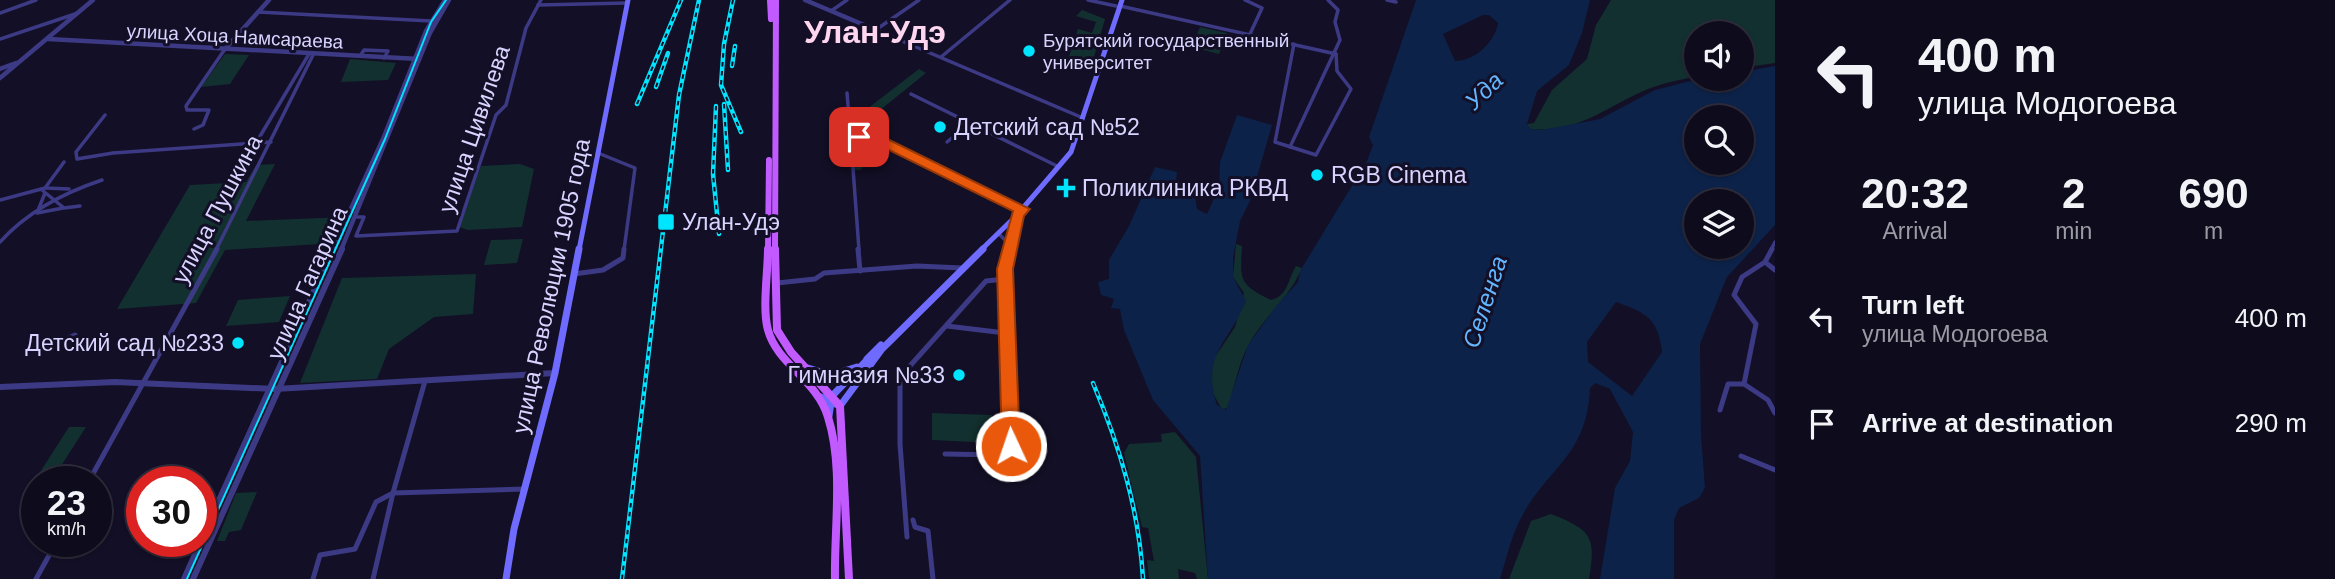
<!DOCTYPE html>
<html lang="en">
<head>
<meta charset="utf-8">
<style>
	:root { --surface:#0e0b1c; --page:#171425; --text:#f1f3f6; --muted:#9b9ba3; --line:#2e2b3b }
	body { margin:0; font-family:Helvetica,sans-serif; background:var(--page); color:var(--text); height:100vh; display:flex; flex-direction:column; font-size:26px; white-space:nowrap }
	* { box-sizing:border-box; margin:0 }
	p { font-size:23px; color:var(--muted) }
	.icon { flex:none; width:38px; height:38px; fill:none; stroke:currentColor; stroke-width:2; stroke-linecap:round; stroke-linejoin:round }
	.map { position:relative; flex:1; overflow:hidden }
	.sheet { display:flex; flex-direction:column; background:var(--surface); width:560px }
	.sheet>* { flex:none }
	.top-card { background:#0e0b1c; color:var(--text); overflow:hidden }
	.controls { position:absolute; left:1684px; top:21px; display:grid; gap:14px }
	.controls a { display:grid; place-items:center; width:70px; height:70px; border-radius:50%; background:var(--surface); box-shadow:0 2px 5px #0004,0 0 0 2px var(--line); font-size:35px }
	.speed { position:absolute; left:21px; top:466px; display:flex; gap:14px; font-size:35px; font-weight:700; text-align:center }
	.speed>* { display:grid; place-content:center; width:91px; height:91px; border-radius:50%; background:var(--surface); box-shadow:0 2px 5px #0004,0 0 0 2px var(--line); line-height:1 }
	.speed small { font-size:18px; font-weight:400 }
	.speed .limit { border:10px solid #d22; background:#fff; color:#111 }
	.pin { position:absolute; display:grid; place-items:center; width:60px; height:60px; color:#fff; margin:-30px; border-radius:14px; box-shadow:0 4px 10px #0006 }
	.me { position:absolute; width:77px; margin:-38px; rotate:357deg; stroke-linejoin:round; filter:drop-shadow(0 0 5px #0008) }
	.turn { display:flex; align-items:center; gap:24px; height:147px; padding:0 28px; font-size:32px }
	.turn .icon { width:91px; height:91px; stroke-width:2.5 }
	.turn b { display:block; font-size:49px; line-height:60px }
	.eta { display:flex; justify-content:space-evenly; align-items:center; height:119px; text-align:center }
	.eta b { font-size:42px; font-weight:800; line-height:49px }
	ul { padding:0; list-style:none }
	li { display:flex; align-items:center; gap:21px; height:105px; padding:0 28px }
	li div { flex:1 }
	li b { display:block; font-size:26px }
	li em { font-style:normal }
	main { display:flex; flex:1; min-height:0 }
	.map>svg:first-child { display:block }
	.green { fill:#12302f }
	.water { fill:#0c2248; fill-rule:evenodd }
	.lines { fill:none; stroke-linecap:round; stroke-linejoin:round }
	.minor-far1 { stroke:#3d3a85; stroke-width:3.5 }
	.minor { stroke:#3d3a85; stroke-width:5 }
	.tertiary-far1 { stroke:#3d3a85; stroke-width:4.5 }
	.tertiary { stroke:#3d3a85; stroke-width:6 }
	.secondary-far1 { stroke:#6f6bff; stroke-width:5 }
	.secondary { stroke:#6f6bff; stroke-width:7 }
	.primary-far1 { stroke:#c25bff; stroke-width:6 }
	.primary { stroke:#c25bff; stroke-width:8 }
	.tram { stroke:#00e5ff; stroke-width:2 }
	.rail-casing { stroke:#00e5ff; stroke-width:4.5 }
	.rail { stroke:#130f26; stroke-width:2; stroke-dasharray:4.5; stroke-linecap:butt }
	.route { fill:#ea580c; stroke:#983908; stroke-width:2 }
	.poi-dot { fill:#00e5ff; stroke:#130f26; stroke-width:2.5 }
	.labels { text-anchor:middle; stroke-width:6; stroke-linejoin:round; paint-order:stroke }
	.far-street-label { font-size:19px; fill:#d9d4ff; stroke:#130f26 }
	.far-poi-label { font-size:19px; fill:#d9d4ff; stroke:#130f26; text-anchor:start }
	.poi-label { font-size:23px; fill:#d9d4ff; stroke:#130f26; text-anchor:start }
	.street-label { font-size:23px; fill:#d9d4ff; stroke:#130f26 }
	.water-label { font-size:24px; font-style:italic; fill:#62b6ff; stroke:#130f26 }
	.far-town-label { font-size:32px; font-weight:bold; fill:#ffd6f0; stroke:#130f26 }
</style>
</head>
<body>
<main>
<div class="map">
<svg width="1775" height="579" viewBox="0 0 1775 579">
	<rect width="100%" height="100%" fill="#130f26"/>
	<g class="green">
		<path d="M1611 0H1775V63L1741 68V33H1696V76C1680 80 1663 83 1648 89 1607 106 1578 134 1530 129L1527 124 1534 123 1552 90 1587 59 1596 25Z"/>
		<path d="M1082 10 1105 19 1091 67 1083 66 1085 60 1068 59 1078 29 1092 33 1096 22 1076 16Z"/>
		<path d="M1200 27 1227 33 1219 54 1192 47Z"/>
		<path d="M225 54 249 55 230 84 201 87Z"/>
		<path d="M350 59 396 63 388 80 341 82Z"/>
		<path d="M919 69 926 73 864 123 868 138 887 148 860 170H853L851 153 856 133 850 122Z"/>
		<path d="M275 164 246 221 345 217 335 243 225 250 196 303 117 309 190 185 246 182 256 165Z"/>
		<path d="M520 164 534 169 522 227 468 230 459 227 481 166Z"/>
		<path d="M523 239 517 263 484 265 491 240Z"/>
		<path d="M1236 244 1242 246C1240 281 1239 284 1271 300 1288 296 1288 279 1296 266L1302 268C1288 300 1266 314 1249 344 1238 364 1235 386 1228 407L1222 410 1212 391 1211 363 1235 327 1244 293 1233 277Z"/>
		<path d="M476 274 473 314 434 317 389 349 377 379 300 383 342 278Z"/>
		<path d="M290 296 279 322 226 326 238 300Z"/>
		<path d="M932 413 992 415 993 443 932 440Z"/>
		<path d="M69 427H86L52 480H35Z"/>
		<path d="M1175 432 1196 457 1208 579H1197L1195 573 1178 569 1179 579H1149L1147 560 1154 561 1148 528 1142 527 1124 453 1129 444 1162 442 1161 434Z"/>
		<path d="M257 492 241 530 229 532 225 541H217L236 493Z"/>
		<path d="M1551 514C1592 530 1596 537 1589 579H1509L1531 521Z"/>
	</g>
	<path class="water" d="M1416 0H1590L1582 33 1569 65 1537 91 1527 124 1530 129 1541 130 1600 119 1655 90 1698 79H1741V72L1775 66V225L1727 277 1700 344 1701 435 1705 488 1699 498 1679 508 1674 520V579H1600L1615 488 1630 461 1633 432 1610 389 1595 383 1590 388C1587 458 1547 466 1519 522 1510 540 1506 561 1500 579H1208L1200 456 1153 400 1124 330 1120 309 1111 308 1114 299 1101 295 1098 282 1109 279V260L1129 226 1155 167 1177 172 1176 182 1194 189 1197 209 1207 214 1219 187 1220 162 1237 115 1272 125 1250 201 1240 221 1233 258V277L1246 301C1228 345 1201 354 1217 405L1226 410 1248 345 1277 305 1298 282 1300 271 1367 161 1373 145 1369 137ZM1483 15H1489L1498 23C1495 42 1475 61 1455 61L1443 34ZM1696 117H1741V163H1696ZM1696 201H1741V247H1696ZM1616 302C1647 313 1658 319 1662 352L1632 396 1588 362 1587 342Z"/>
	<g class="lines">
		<g class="minor-far1">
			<path d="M1088 0 1116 6"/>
			<path d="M1245 0 1262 8 1250 34"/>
			<path d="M1387 0 1396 2"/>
			<path d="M538 5 627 3"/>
			<path d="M1120 6 1336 54"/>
			<path d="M831 11 847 0"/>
			<path d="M258 12 431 21"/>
			<path d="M0 13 36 0"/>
			<path d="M877 29 919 0"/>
			<path d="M876 30 1083 118"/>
			<path d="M0 39 78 13"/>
			<path d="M1294 44 1275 142 1316 155 1351 89 1337 71 1336 54"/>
			<path d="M360 56 364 50 388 51 384 58"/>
			<path d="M941 57 1010 0"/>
			<path d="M847 93 851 141 873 136 1022 209"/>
			<path d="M911 94 1059 167"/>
			<path d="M105 115 76 152 77 159 113 153 271 142"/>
			<path d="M194 129 203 125 209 110H187L186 106 225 49"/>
			<path d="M851 141 859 250"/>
			<path d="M947 142 969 124"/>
			<path d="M256 143 309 54"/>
			<path d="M1290 147 1340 40 1335 22 1338 10 1328 0"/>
			<path d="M598 153 635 168 624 250"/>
			<path d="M46 188 69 189"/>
			<path d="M42 190 64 208 80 206"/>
			<path d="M0 200 45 188 64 162"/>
			<path d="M39 208 45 193"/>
			<path d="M37 213 63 208"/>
			<path d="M357 217H364L356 236 457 231 496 115 506 105 526 28 541 0"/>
			<path d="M998 233 1009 244"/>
			<path d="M0 242C28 211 63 193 102 180"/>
			<path d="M216 250 313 55"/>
			<path d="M1009 250 1017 215"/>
			<path d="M1771 250 1775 242"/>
		</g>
		<g class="minor">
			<path d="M858 249 860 271"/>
			<path d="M1772 249 1765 262 1742 277 1734 295 1756 324 1744 384 1768 400 1775 413"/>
			<path d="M1765 262 1775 270"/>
			<path d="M574 274 603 270 623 258 624 249"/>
			<path d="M777 283 815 279 824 273 917 266 962 268"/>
			<path d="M947 326 1005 333"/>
			<path d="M57 343 75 335"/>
			<path d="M1720 410 1728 384H1744"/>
			<path d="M945 454 1003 455 1011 446 1005 269 1010 249"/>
			<path d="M1741 456 1775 470"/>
			<path d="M89 481 217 249"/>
			<path d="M913 520 915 527 928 531 933 579"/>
			<path d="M907 537 900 444V377L986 281 1005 279"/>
			<path d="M36 579 57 541"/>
			<path d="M313 579 320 555 355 549 376 502 393 493 525 489"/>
			<path d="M373 579 393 493 425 381"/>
		</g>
		<g class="tertiary-far1">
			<path d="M805 0 876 30"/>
			<path d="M48 39 419 59"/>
			<path d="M225 49 269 0"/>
			<path d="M0 69 16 63"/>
			<path d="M0 78 93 0"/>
			<path d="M332 250 383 139 426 31 445 0"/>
			<path d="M341 250 430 33 449 0"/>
		</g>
		<g class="tertiary">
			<path d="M0 387 115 382 275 389 555 373"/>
			<path d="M201 540 333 249"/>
			<path d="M184 579 201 541"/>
			<path d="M193 579 342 249"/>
		</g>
		<g class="secondary-far1">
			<path d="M579 250 628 0"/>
			<path d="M981 250 1017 215 1071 152 1122 0"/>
		</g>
		<g class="secondary">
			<path d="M867 359 881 345"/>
			<path d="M808 368 831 375 857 367"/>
			<path d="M821 397 840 406 882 349 983 249"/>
			<path d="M829 416 832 396 869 358"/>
			<path d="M506 579 514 529 555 373 579 249"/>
		</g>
		<g class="primary-far1">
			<path d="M770 0 771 19"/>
			<path d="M768 250 769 160"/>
			<path d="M775 250 776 0"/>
		</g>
		<g class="primary">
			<path d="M768 249C768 271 762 309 768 330 777 364 817 380 828 417 844 468 834 527 835 579"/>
			<path d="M775 249 777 330 791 352 840 406 849 579"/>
		</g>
		<path class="tram" d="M187 579 385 139 431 22 446 0"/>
		<defs>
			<g id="rail">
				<path d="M733 0 724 44 721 85 741 132"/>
				<path d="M732 66 735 46"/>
				<path d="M656 87 668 53"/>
				<path d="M637 104 681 0"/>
				<path d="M724 104 728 170"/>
				<path d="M716 106 713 174 719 234"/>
				<path d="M1093 383C1120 447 1139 510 1143 579"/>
				<path d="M622 579 679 95 699 0"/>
			</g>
		</defs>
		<use href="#rail" class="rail-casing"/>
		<use href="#rail" class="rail"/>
	</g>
	<path class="route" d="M873 132 1030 209 1024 216 1013 269 1020 446 1017 452H1004L1002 446 997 269 1013 211 871 141H859L852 137 859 132Z"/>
	<g class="poi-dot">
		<circle cx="1029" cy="51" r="7"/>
		<circle cx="940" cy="127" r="7"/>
		<circle cx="1317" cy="175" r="7"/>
		<path d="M1062.5 177.5h7v7h7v7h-7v7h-7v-7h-7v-7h7z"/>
		<rect x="657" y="213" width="18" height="18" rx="3.5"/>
		<circle cx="238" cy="343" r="7"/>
		<circle cx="959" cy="375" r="7"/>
	</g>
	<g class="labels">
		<g class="far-street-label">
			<text transform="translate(235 36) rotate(3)" y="7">улица Хоца Намсараева</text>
		</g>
		<g class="far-poi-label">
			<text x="1043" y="47">Бурятский государственный<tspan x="1043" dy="22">университет</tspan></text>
		</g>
		<g class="poi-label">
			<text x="954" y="135">Детский сад №52</text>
			<text x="1331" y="183">RGB Cinema</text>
			<text x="1082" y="196">Поликлиника РКВД</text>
			<text x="682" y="230">Улан-Удэ</text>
			<text x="224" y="351" text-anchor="end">Детский сад №233</text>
			<text x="945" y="383" text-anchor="end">Гимназия №33</text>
		</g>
		<g class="street-label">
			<text transform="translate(474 129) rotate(-71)" y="8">улица Цивилева</text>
			<text transform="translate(217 209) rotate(-62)" y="8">улица Пушкина</text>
			<text transform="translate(307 283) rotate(-66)" y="8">улица Гагарина</text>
			<text transform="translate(551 286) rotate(-78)" y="8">улица Революции 1905 года</text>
		</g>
		<g class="water-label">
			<text transform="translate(1484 91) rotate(-44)" y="8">Уда</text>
			<text transform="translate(1485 302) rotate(-72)" y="8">Селенга</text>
		</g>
		<g class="far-town-label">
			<text x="875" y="43">Улан-Удэ</text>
		</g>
	</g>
</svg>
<div class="controls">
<a><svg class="icon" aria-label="sound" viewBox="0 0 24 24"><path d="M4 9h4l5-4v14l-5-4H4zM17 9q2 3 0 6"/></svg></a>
<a><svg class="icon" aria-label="search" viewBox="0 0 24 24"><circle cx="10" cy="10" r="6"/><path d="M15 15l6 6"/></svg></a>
<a><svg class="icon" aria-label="layers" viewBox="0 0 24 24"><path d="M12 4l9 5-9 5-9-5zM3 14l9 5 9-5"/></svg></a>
</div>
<div class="speed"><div>23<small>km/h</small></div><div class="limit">30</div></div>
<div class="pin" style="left:859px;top:137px;background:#d93025"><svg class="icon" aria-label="arrive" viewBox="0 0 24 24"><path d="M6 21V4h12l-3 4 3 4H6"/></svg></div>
<svg class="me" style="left:1011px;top:446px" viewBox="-20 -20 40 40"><circle r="17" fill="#ea580c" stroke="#fff" stroke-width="3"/><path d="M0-11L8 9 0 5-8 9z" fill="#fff"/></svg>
</div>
<section class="sheet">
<div class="top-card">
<div class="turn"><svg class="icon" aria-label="left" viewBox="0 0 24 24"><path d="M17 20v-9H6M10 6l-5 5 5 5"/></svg><div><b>400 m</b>улица Модогоева</div></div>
</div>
<div class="eta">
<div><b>20:32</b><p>Arrival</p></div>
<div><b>2</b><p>min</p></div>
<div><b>690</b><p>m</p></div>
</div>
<ul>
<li><svg class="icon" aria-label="left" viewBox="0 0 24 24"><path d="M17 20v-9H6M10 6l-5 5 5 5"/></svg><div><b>Turn left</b><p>улица Модогоева</p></div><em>400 m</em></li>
<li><svg class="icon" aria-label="arrive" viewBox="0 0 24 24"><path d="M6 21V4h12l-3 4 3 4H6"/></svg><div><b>Arrive at destination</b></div><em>290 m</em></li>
</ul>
</section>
</main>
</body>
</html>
